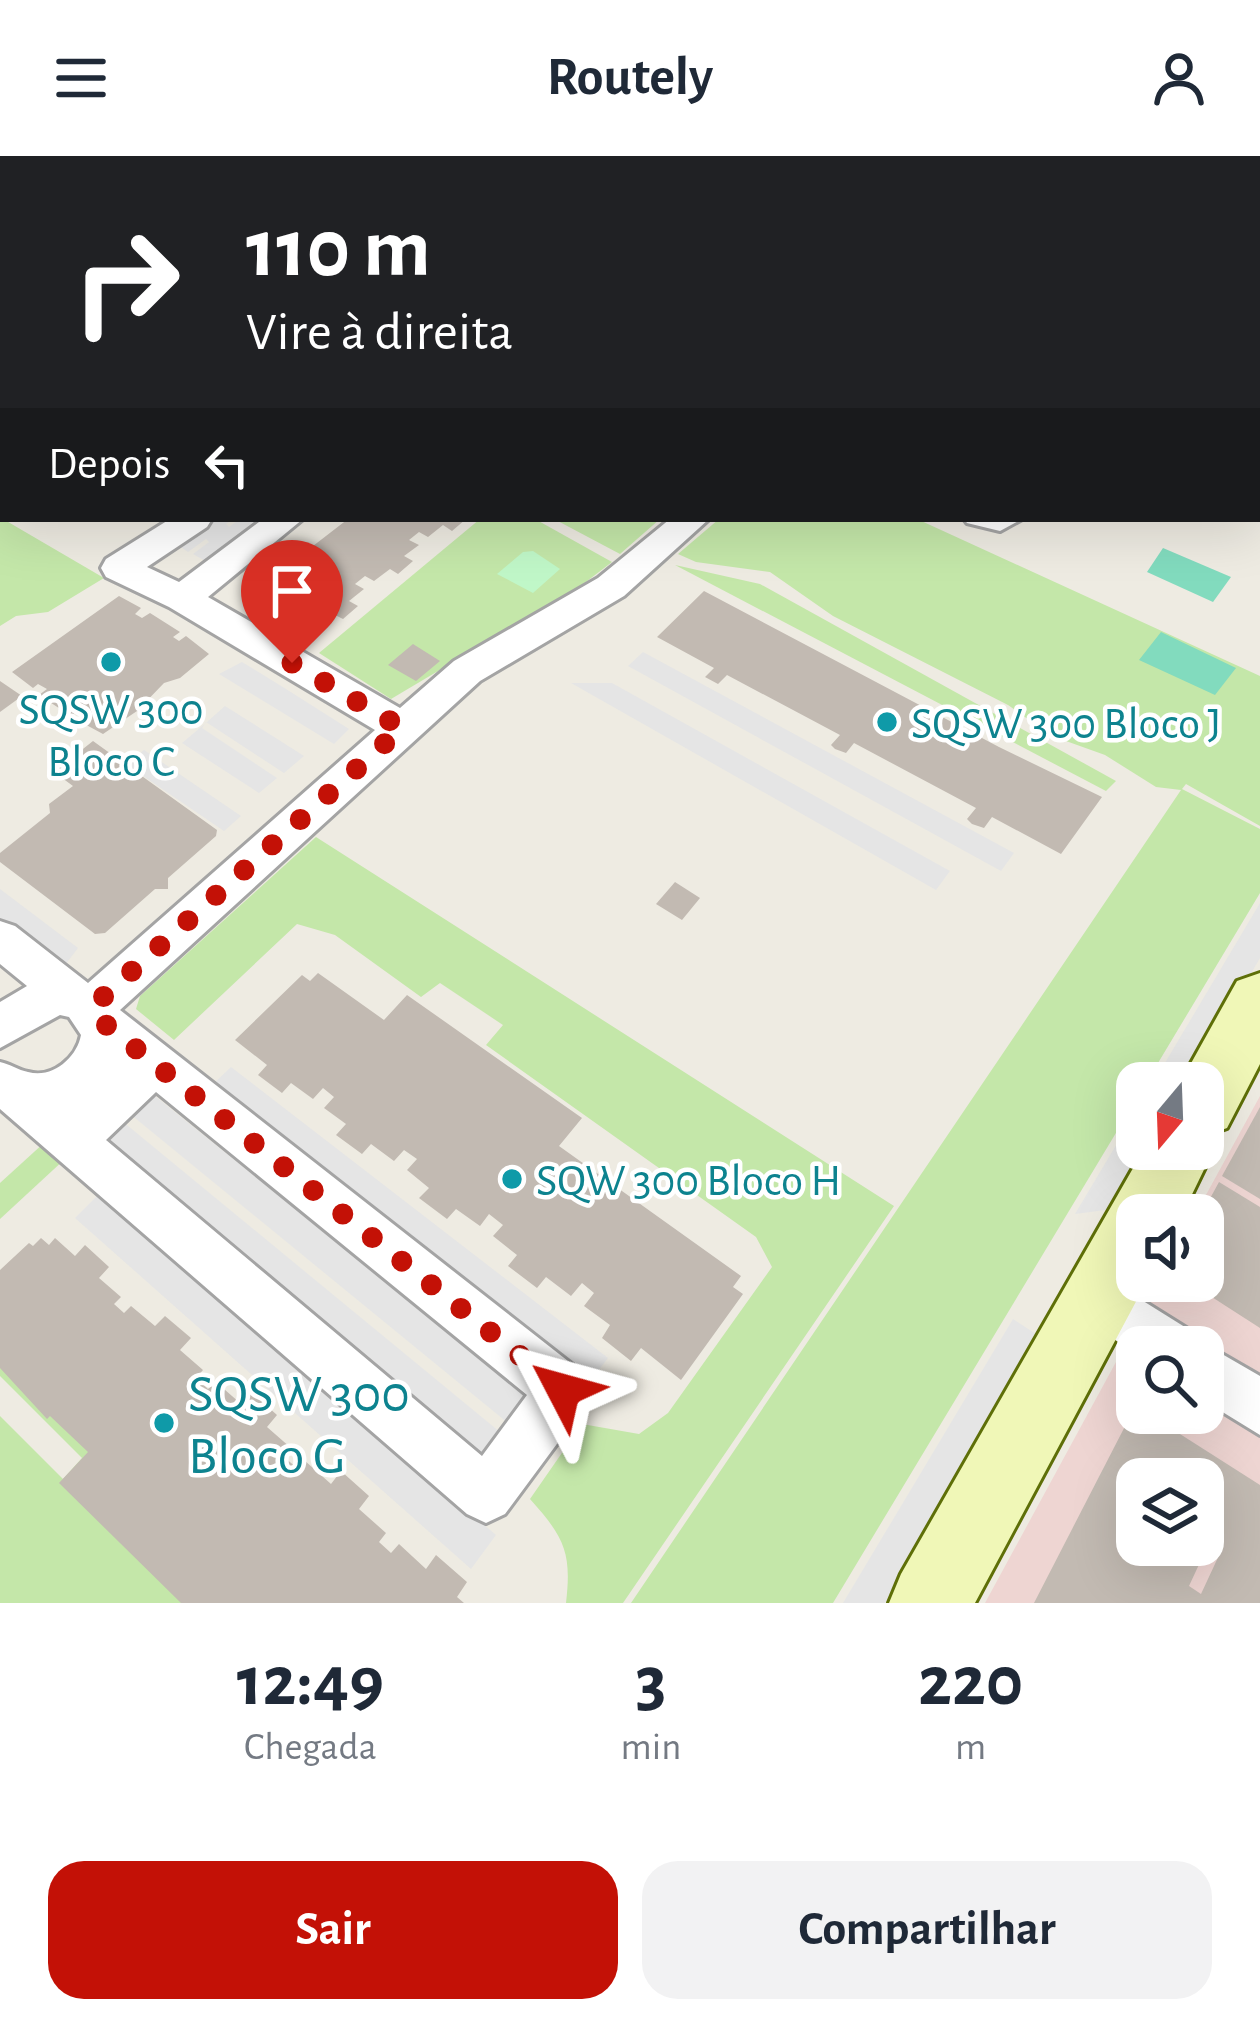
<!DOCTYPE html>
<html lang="pt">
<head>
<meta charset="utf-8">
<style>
	:root { --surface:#fff; --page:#f2f2f3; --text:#1f2937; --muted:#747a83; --accent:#c31106 }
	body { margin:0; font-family:"Alegreya Sans",sans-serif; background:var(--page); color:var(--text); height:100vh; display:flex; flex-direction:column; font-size:45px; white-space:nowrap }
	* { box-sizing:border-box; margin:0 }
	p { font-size:39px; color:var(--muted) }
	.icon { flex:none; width:66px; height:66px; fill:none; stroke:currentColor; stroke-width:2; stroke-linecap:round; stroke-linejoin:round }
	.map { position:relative; height:1447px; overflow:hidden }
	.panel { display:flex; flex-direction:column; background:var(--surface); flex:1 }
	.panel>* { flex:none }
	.banner { position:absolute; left:0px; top:0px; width:1260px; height:366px; box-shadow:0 12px 48px #0002; background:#202124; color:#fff; overflow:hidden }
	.needle { width:78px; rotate:199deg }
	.fabs { position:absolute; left:1116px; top:906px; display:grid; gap:24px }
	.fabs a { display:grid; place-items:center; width:108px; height:108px; border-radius:24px; background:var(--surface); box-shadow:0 12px 48px #0002; font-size:60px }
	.pin { position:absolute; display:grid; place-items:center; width:102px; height:102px; color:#fff; margin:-123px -51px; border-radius:50% 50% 50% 0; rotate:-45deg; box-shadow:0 0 12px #0007 }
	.pin .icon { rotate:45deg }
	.me { position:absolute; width:132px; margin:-66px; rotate:309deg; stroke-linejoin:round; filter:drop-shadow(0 0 9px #0008) }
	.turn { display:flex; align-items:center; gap:42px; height:252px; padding:0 48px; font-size:54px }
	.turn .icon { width:156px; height:156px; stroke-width:2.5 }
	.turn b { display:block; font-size:84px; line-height:102px }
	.then { display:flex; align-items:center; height:114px; padding:0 48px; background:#0003; gap:24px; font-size:45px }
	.eta { display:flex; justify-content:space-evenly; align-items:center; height:204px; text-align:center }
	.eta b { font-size:72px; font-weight:700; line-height:84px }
	.button { display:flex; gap:24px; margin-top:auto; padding:24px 48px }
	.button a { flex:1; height:138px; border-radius:36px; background:var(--accent); color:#fff; font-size:48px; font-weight:700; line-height:138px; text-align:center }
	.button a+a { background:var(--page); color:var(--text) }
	header { display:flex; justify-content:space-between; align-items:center; height:156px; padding:0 48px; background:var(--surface); font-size:54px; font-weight:700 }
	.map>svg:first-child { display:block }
	.commercial { fill:#eed5d2; fill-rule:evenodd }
	.grass { fill:#c4e7a9 }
	.park { fill:#c0f7c8 }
	.pitch { fill:#82dbbe }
	.parking { fill:#e5e5e5 }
	.building { fill:#c2bab2; fill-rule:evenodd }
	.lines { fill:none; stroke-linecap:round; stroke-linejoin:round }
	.lane-casing { stroke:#a4a4a4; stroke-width:6 }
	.street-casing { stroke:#a4a4a4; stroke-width:6 }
	.secondary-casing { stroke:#5e6f08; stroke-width:6 }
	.path { stroke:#f5826c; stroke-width:4.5; stroke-dasharray:4.5 4.5; stroke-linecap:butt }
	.lane { fill:#fff; fill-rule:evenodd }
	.street { fill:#fff; fill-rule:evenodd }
	.secondary { fill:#f0f7b7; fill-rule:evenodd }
	.route { stroke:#c31106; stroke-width:21; stroke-dasharray:0 37.8 }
	.culture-dot { fill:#0f9aa8; stroke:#fff; stroke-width:4.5 }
	.labels { text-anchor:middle; stroke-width:9; stroke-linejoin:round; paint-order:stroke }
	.culture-label { font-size:45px; fill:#0d838f; stroke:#fff; text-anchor:start }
	.near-culture-label { font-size:54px; fill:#0d838f; stroke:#fff; text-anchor:start }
</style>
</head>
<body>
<header><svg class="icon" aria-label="menu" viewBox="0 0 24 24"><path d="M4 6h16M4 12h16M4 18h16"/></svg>Routely<svg class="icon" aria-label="person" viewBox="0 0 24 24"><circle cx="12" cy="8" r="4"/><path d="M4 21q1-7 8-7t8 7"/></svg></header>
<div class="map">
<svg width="1260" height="1447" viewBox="0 0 1260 1447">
	<rect width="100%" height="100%" fill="#eeebe2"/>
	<path class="commercial" d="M1260 940V1447H985L1160 1125H1203V1059H1195ZM1137 1191H1203V1257H1137ZM1137 1323H1203V1389H1137Z"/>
	<g class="grass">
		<path d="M0 359 3 363 104 422 48 456 16 460 0 470Z"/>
		<path d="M480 363H535L612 406 578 432 391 543 319 497Z"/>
		<path d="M554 363H660L620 398Z"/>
		<path d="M719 363H917L1260 520V670L1186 628 1182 633 1260 673V737L1146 927H1137V942L833 1447H631L1181 634 1156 631 1105 599 1052 580 1008 549 833 460 770 416 696 406 678 398Z"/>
		<path d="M675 409 760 428 1116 625 1106 635Z"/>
		<path d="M316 681 894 1050 623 1447H566C572 1396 564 1381 530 1343L582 1268 639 1278 668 1257 772 1111 756 1081 486 889 503 869 440 827 421 841 335 779 297 768 174 884 136 853 140 840Z"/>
		<path d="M45 986 66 1002 0 1063V1027Z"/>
		<path d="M0 1182 278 1447H0V1260L63 1323 82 1302 0 1220Z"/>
	</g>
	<path class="park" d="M533 395 560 413 533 437 497 418 523 396Z"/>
	<g class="pitch">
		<path d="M1163 392 1231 421 1213 446 1147 416Z"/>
		<path d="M1161 476 1236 512 1215 539 1139 504Z"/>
	</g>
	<g class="parking">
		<path d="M208 363H233L226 368 229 371 240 363H265L207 406 193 398 209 386 206 383 188 396 175 387Z"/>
		<path d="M643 496 1014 697 1001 715 628 510Z"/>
		<path d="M242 506 286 533 349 573 334 588 219 518Z"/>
		<path d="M571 527H612L950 715 936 734Z"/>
		<path d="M225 550 304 600 284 617 206 566 202 572 277 622 259 637 182 587 207 566Z"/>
		<path d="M144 594 241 660 224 675 127 609Z"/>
		<path d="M0 733 78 792 65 809 0 767Z"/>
		<path d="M1260 747V802L1187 927H1153Z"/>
		<path d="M231 911 608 1202 588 1228 210 931Z"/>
		<path d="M145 932 534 1245 514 1272 124 953Z"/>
		<path d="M1137 954V993H1148L1113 1053 1075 1058Z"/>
		<path d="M116 960 506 1281 485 1308 94 981Z"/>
		<path d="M99 1038 496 1379 471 1413 75 1062Z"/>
		<path d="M1013 1163 1039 1180 885 1447H843Z"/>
	</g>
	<g class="building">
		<path d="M348 363H466L452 375 443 369 428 381 419 376 409 384 419 389 404 400 413 405 398 418 390 413 374 425 365 420 355 428 364 433 349 445 358 450 343 463 333 458 317 471 298 472 273 451 268 455 250 444 256 439 252 437Z"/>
		<path d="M704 435 999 591 1102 641 1061 698 992 661 984 672 972 668 967 663 976 652 854 587 846 597 835 593 831 589 840 579 727 519 718 528 705 521 714 512 657 481Z"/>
		<path d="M119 440 141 452 135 458 142 462 150 457 180 476 173 481 179 485 186 480 209 498 180 522 164 527 137 555 103 578 77 564 84 558 78 554 71 560 39 539 47 533 38 528 33 532 12 516Z"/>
		<path d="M413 488 440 505 416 525 388 509Z"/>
		<path d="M0 525 22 540 0 556Z"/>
		<path d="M93 585 217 674 216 680 168 722V733H155L105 777 95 778 0 706V697L50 657 49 648 73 630 54 616Z"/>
		<path d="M675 726 700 742 682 764 656 748Z"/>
		<path d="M318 817 384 864 407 839 582 962 559 990 741 1120 733 1131 743 1138 681 1224 641 1192 631 1205 602 1182 610 1169 584 1150 594 1137 582 1127 571 1140 546 1121 537 1132 508 1110 517 1099 493 1080 503 1069 489 1058 480 1070 456 1053 447 1063 419 1042 429 1032 407 1014 417 1003 404 994 394 1005 371 988 362 998 336 979 346 968 324 952 334 941 323 932 313 943 291 927 282 937 258 919 267 909 235 884 302 819 310 825Z"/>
		<path d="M1260 951V1043L1222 1020Z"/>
		<path d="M1219 1026 1260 1051V1172L1187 1125H1203L1201 1059Z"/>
		<path d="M41 1082 49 1089 55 1082 75 1100 85 1089 109 1111 99 1122 121 1141 114 1148 124 1157 131 1150 155 1170 165 1160 191 1182 180 1194 203 1214 196 1222 208 1233 216 1226 240 1247 250 1235 277 1259 267 1271 291 1292 284 1301 297 1312 304 1304 331 1328 341 1315 369 1340 359 1353 386 1377 379 1386 391 1397 399 1388 426 1413 436 1399 467 1426 457 1441 464 1447H181L59 1327 88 1296 50 1260 47 1263 0 1212V1114L29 1087 33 1090Z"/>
		<path d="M1137 1247V1257H1147L1260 1329V1447H1034ZM1137 1323H1203V1389H1137ZM1209 1387 1221 1395 1201 1438 1189 1430Z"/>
	</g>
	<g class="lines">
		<defs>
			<g id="lane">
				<path d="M1257 207 1260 208V218L1257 217Z"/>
				<path d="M1257 252 1260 253V264L1257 263Z"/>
				<path d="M964 363H1022L1000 375 967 367Z"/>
			</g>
			<g id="street">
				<path d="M1001 0H1034L1036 3H1003Z"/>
				<path d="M1257 79 1260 80V98L1257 97Z"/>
				<path d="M170 363H212L207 371 147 411 179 426 263 363H303L208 441 400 552 454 505 598 422 670 363H709L624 440 480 525 120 854 582 1216 589 1235 582 1254 505 1358 486 1367 467 1358 0 953V906C10 908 18 914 28 916 53 923 77 901 81 879L69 861 60 859 0 892V846L27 830 0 808V765L15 770 88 827 375 574 169 451 106 421 101 412 106 403ZM156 936 527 1239 482 1300 106 984Z"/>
				<path d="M1100 1118 1188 1173 1196 1190 1203 1187 1260 1220V1279L1203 1244V1191H1137V1199L1082 1161 1075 1143 1082 1125Z"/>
			</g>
			<g id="secondary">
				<path d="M0 197H3L0 226Z"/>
				<path d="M1260 817V908L1227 972 1208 979 1214 993 1182 1059H1137V1125H1147L975 1447H889L901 1418 1144 993H1203V927H1180L1237 825Z"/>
			</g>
		</defs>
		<use href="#lane" class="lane-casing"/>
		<use href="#street" class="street-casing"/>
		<use href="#secondary" class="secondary-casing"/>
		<path class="path" d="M263 3 268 0"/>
		<use href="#lane" class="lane"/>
		<use href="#street" class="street"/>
		<use href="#secondary" class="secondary"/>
	</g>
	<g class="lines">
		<path class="route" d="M292 507 402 572 93 850 105 868 563 1234"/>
	</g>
	<g class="culture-dot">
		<circle cx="111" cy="506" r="12"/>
		<circle cx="887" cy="566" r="12"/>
		<circle cx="512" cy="1023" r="12"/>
		<circle cx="164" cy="1267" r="12"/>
	</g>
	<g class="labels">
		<g class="culture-label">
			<text x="111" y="568" text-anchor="middle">SQSW 300<tspan x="111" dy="52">Bloco C</tspan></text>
			<text x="911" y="582">SQSW 300 Bloco J</text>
			<text x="536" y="1039">SQW 300 Bloco H</text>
		</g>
		<g class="near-culture-label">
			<text x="188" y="1255">SQSW 300<tspan x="188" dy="62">Bloco G</tspan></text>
		</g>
	</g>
</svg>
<div class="fabs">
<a><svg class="needle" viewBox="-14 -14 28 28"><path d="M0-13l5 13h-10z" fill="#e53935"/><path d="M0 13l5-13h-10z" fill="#747a83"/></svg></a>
<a><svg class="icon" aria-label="sound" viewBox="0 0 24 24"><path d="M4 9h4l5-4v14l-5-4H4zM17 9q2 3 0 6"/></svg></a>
<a><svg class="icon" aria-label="search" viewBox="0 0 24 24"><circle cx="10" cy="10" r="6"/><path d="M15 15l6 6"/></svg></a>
<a><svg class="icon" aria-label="layers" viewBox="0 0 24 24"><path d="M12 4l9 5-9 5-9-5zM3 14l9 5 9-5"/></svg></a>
</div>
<div class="pin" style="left:292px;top:507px;background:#d93025"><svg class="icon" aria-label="arrive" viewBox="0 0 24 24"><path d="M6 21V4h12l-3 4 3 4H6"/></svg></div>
<svg class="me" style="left:563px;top:1234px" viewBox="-20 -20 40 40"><path d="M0-17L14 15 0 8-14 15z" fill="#c31106" stroke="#fff" stroke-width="4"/></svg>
<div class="banner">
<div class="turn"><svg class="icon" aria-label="right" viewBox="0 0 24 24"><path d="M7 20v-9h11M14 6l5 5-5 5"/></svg><div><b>110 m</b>Vire à direita</div></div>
<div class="then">Depois<svg class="icon" aria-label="left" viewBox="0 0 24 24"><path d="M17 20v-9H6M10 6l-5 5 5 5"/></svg></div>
</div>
</div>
<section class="panel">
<div class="eta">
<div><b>12:49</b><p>Chegada</p></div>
<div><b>3</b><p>min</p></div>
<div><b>220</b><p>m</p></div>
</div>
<div class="button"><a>Sair</a><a>Compartilhar</a></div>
</section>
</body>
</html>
